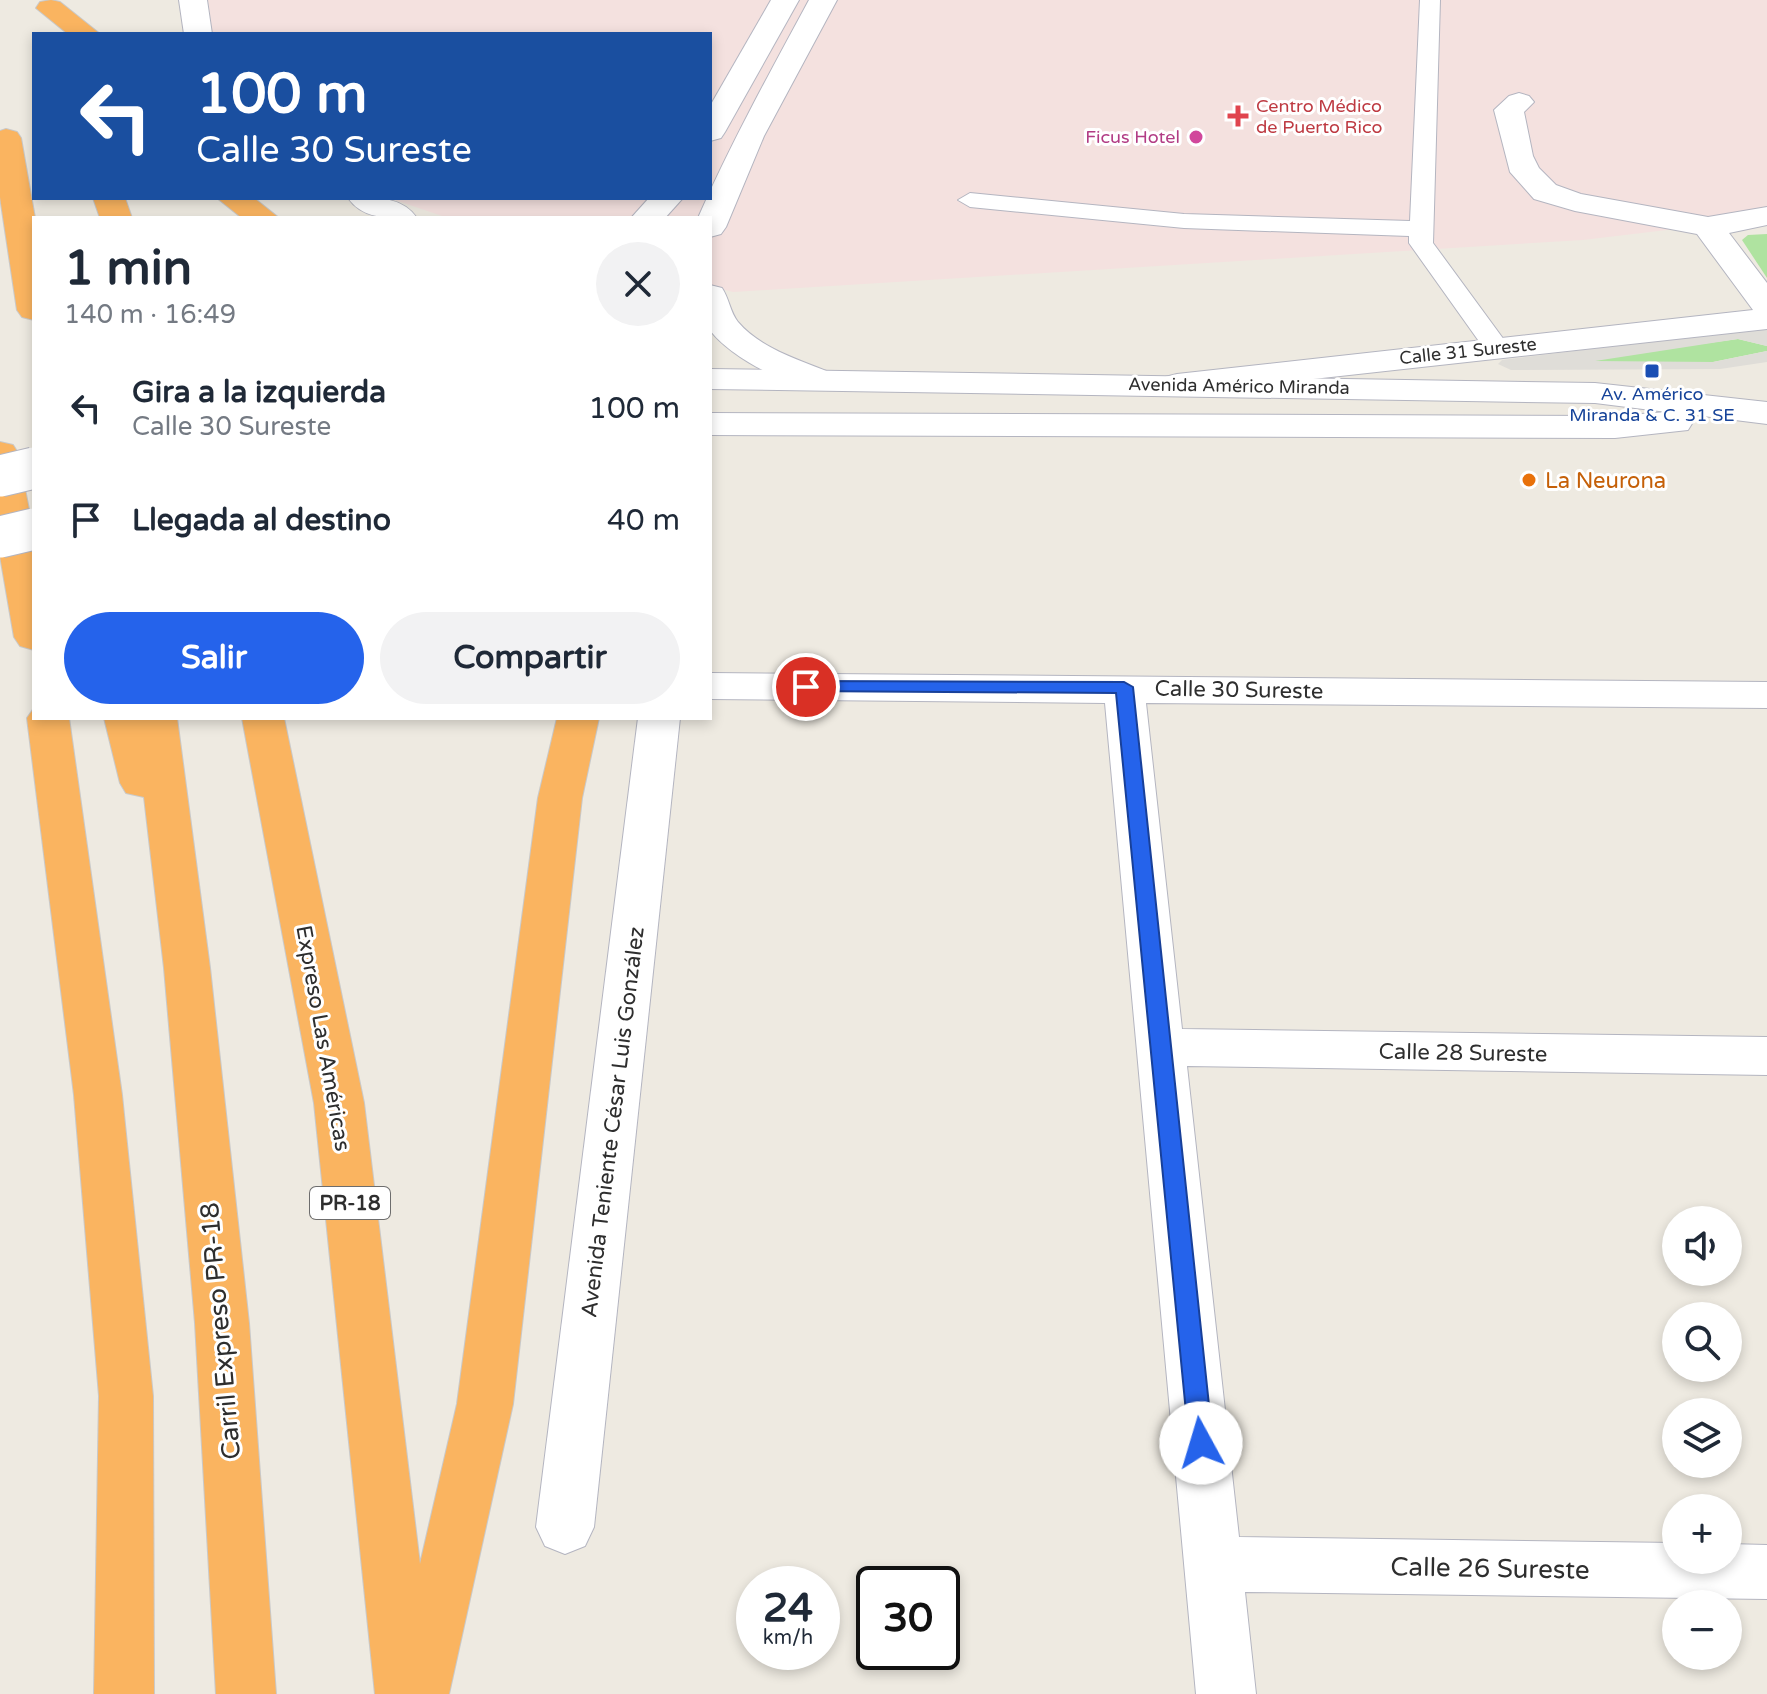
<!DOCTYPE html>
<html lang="es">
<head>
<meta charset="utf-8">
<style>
	:root { --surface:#fff; --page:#f2f2f3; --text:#1f2937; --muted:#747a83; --accent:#2563eb }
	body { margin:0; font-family:"Varela Round",sans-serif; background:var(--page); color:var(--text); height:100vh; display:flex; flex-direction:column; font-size:30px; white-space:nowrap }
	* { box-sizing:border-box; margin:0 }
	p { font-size:26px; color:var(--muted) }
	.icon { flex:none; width:44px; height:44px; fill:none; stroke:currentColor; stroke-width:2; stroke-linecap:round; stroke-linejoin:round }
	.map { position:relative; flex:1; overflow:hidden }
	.details { position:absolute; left:32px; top:216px; width:680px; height:504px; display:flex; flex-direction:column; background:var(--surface); border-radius:0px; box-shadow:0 4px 12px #0003 }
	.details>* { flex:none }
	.guide { position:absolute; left:32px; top:32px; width:680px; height:168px; border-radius:0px; box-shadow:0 4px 12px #0003; background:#1a4fa0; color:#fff; overflow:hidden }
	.fabs { position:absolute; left:1662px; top:1206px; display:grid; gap:16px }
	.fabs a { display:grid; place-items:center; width:80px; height:80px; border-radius:50%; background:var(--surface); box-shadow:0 4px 12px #0003; font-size:40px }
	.speed { position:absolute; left:736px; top:1566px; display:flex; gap:16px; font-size:40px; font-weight:700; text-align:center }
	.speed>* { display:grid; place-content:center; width:104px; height:104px; border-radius:50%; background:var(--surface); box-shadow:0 4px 12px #0003; line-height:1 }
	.speed small { font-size:20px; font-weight:400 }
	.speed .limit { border:4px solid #111; border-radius:12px; background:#fff; color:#111 }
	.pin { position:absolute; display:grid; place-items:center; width:68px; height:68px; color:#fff; margin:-34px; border:4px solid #fff; border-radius:50%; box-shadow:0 2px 8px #0007 }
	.me { position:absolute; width:88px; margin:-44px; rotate:354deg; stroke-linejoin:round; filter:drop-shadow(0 0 6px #0008) }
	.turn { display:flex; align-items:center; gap:28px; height:168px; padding:0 32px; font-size:36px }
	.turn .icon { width:104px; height:104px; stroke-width:2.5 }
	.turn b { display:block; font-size:56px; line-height:68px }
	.round { display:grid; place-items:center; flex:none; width:84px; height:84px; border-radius:42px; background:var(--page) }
	.overview { display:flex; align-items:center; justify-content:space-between; height:136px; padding:0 32px }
	h1 { font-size:48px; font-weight:800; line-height:60px }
	.cta { display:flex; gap:16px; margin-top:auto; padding:16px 32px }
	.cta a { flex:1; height:92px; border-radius:48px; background:var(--accent); color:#fff; font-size:32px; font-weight:800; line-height:92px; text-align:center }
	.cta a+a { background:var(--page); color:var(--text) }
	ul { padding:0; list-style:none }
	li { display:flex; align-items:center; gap:24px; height:112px; padding:0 32px }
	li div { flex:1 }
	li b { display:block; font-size:30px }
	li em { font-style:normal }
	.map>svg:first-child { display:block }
	.medical { fill:#f4e1df }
	.green { fill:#afe3a0 }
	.plaza { fill:#dfddd8 }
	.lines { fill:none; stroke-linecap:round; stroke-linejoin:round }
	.lane-casing { stroke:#b4b5c0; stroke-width:2 }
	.street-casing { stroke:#b4b5c0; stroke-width:2 }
	.secondary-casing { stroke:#b4b5c0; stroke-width:2 }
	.highway-casing { stroke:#c9c9c9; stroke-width:2 }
	.lane { fill:#fff; fill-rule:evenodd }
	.street { fill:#fff; fill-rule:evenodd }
	.secondary { fill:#fff; fill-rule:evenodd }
	.highway { fill:#fab460; fill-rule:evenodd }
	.secondary-bridge-casing { stroke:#b4b5c0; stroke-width:43; stroke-linecap:butt }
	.secondary-bridge { stroke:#fff; stroke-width:41 }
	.route { fill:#2563eb; stroke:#184099; stroke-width:2 }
	.health-dot { fill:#e0444e; stroke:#fff; stroke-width:3 }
	.hotel-dot { fill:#d1479c; stroke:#fff; stroke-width:3 }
	.transit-dot { fill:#1a4fb4; stroke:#fff; stroke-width:3 }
	.food-dot { fill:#e8710a; stroke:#fff; stroke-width:3 }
	.labels { text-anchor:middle; stroke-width:6; stroke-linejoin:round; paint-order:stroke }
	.far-health-label { font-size:18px; fill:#be3a42; stroke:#fff; text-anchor:start }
	.far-hotel-label { font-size:18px; fill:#b23c85; stroke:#fff; text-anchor:end }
	.far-street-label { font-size:18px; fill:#2e2e2e; stroke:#fff }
	.far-transit-label { font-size:18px; fill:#164399; stroke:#fff }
	.shield { fill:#fff; stroke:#6d6d6d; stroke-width:2 }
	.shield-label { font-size:20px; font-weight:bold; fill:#2e2e2e }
	.food-label { font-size:22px; fill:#c56008; stroke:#fff; text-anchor:start }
	.street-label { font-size:22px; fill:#2e2e2e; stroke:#fff }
	.near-street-label { font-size:26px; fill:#2e2e2e; stroke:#fff }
</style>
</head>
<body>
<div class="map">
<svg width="1767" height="1694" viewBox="0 0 1767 1694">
	<rect width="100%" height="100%" fill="#eeeae1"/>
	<path class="medical" d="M208 0H1767V218L1583 240 733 292 710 286V218H448L389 198H710V34H212Z"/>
	<g class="green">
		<path d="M1767 234V278L1742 240 1748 235Z"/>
		<path d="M1738 339 1767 346V351L1713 362H1595L1596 358Z"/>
	</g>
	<path class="plaza" d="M1760 328 1767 330V346L1738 339 1595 361 1713 362 1767 351V362L1720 369 1511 370 1498 364 1502 360Z"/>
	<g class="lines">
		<defs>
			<path id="lane" d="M1420 0H1440L1433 243 1510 348 1506 354H1488L1409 243V236L1184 228 970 207 958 200 970 193 1184 214 1410 221Z"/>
			<g id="street">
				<path d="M179 0H207L212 34H184Z"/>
				<path d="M771 0H799L725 132 721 138 710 141V106Z"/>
				<path d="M809 0H837L764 136 726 227 721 234 710 237V218H698C729 147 770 72 809 0Z"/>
				<path d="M1519 93 1529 96 1534 102 1524 112 1533 156 1539 168 1556 185 1581 194 1708 217 1767 207V225L1729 233 1767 283V329L1177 394 1165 391 1160 384 1165 377 1177 374 1753 310 1697 234 1575 211 1534 199 1510 172 1494 110 1509 96Z"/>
				<path d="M348 198C373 198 401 195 417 218 392 218 364 221 348 198Z"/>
				<path d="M649 198H683L665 218H631Z"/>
				<path d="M710 285 722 288C729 298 730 312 738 322 761 349 800 360 831 373L836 380 831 387C799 395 729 357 710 330Z"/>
				<path d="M710 673 1767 682V708L1146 703 1182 1029 1767 1037V1075L1187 1066 1239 1537 1676 1543V1560H1728V1544L1767 1545V1599L1245 1592 1256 1694H1196L1105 703 710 699Z"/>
				<path d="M638 718H680L594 1527 585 1546 565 1554 545 1546 536 1527Z"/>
			</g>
			<path id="secondary" d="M710 369 1595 383 1767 402V424L1687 414 1693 422 1688 430 1615 438 710 435V413L1615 416 1667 412 1595 403 710 389Z"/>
			<g id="highway">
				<path d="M51 0 60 2 100 34H68L36 8 40 2Z"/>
				<path d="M6 129 17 132 21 138 35 218 34 320 22 317 17 310 0 197V131Z"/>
				<path d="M93 198H125L132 218H100Z"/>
				<path d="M217 198H254L279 218H242Z"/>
				<path d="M0 442 13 445 18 453 34 535V650L20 646 14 637 0 556Z"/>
				<path d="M34 708V718H69L122 1095 153 1396 154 1694H94L99 1396 74 1095 27 718Z"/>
				<path d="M104 718H177L210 968 249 1323 276 1694H216L195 1323 164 968 144 797 126 793 120 783Z"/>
				<path d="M242 718H284L364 1103 420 1564 457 1404 538 798 557 718H599L582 798 513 1404 449 1694H375L314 1103Z"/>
			</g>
		</defs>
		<use href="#lane" class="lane-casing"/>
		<use href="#street" class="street-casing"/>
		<use href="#secondary" class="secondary-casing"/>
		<use href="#highway" class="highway-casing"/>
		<use href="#lane" class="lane"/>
		<use href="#street" class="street"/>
		<use href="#secondary" class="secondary"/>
		<use href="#highway" class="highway"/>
		<defs>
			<g id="secondary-bridge">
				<path d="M0 476 34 468"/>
				<path d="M0 537 34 529"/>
			</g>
		</defs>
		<use href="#secondary-bridge" class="secondary-bridge-casing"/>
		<use href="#secondary-bridge" class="secondary-bridge"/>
	</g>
	<path class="route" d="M806 681 1124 682 1133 687 1213 1443 1209 1450 1201 1453 1193 1450 1189 1443 1116 693 800 691 797 687Z"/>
	<path class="health-dot" d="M1234 104h8v8h8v8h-8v8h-8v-8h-8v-8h8z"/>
	<circle class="hotel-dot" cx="1196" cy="137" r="8"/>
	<rect class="transit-dot" x="1644" y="363" width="16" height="16" rx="4"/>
	<circle class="food-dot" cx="1529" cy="480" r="8"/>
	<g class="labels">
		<g class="far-health-label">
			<text x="1256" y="112">Centro Médico<tspan x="1256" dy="21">de Puerto Rico</tspan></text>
		</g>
		<g class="far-hotel-label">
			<text x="1180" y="143">Ficus Hotel</text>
		</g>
		<g class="far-street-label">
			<text transform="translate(1468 351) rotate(-6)" y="6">Calle 31 Sureste</text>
			<text transform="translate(1239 386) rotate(1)" y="6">Avenida Américo Miranda</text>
		</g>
		<g class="far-transit-label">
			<text x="1652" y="400">Av. Américo<tspan x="1652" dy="21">Miranda &amp; C. 31 SE</tspan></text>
		</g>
		<rect class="shield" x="310" y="1187" width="80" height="32" rx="6"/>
		<g class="shield-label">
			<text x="350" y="1210">PR-18</text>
		</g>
		<g class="food-label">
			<text x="1545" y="488">La Neurona</text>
		</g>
		<g class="street-label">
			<text transform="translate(1239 689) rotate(1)" y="8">Calle 30 Sureste</text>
			<text transform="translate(324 1038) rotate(80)" y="8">Expreso Las Américas</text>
			<text transform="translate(1463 1052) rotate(1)" y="8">Calle 28 Sureste</text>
			<text transform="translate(612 1122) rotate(-83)" y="8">Avenida Teniente César Luis González</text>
		</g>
		<g class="near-street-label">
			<text transform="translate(220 1331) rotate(-95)" y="9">Carril Expreso PR-18</text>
			<text transform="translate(1490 1568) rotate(1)" y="9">Calle 26 Sureste</text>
		</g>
	</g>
</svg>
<div class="fabs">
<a><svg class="icon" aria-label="sound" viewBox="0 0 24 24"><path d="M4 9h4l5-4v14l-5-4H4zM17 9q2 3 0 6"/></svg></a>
<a><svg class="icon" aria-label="search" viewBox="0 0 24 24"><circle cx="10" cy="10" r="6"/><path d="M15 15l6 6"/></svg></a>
<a><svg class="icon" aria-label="layers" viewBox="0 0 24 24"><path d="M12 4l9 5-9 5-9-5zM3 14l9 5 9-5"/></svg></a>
<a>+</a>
<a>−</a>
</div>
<div class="speed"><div>24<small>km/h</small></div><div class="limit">30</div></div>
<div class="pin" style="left:806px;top:687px;background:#d93025"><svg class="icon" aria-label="arrive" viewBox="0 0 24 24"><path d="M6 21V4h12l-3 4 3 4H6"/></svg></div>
<svg class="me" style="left:1201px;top:1443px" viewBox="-20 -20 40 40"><circle r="19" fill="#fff"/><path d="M0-13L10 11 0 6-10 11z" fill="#2563eb"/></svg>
<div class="guide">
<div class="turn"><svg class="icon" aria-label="left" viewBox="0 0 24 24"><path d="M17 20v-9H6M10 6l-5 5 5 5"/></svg><div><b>100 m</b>Calle 30 Sureste</div></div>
</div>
<section class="details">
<div class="overview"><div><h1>1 min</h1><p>140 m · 16:49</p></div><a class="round"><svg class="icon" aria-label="close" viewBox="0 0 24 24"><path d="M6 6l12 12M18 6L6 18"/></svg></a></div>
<ul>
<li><svg class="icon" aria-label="left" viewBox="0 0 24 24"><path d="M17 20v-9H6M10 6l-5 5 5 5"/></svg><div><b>Gira a la izquierda</b><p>Calle 30 Sureste</p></div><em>100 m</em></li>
<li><svg class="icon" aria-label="arrive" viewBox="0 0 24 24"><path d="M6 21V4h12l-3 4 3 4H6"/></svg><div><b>Llegada al destino</b></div><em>40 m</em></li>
</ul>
<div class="cta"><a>Salir</a><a>Compartir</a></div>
</section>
</div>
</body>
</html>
